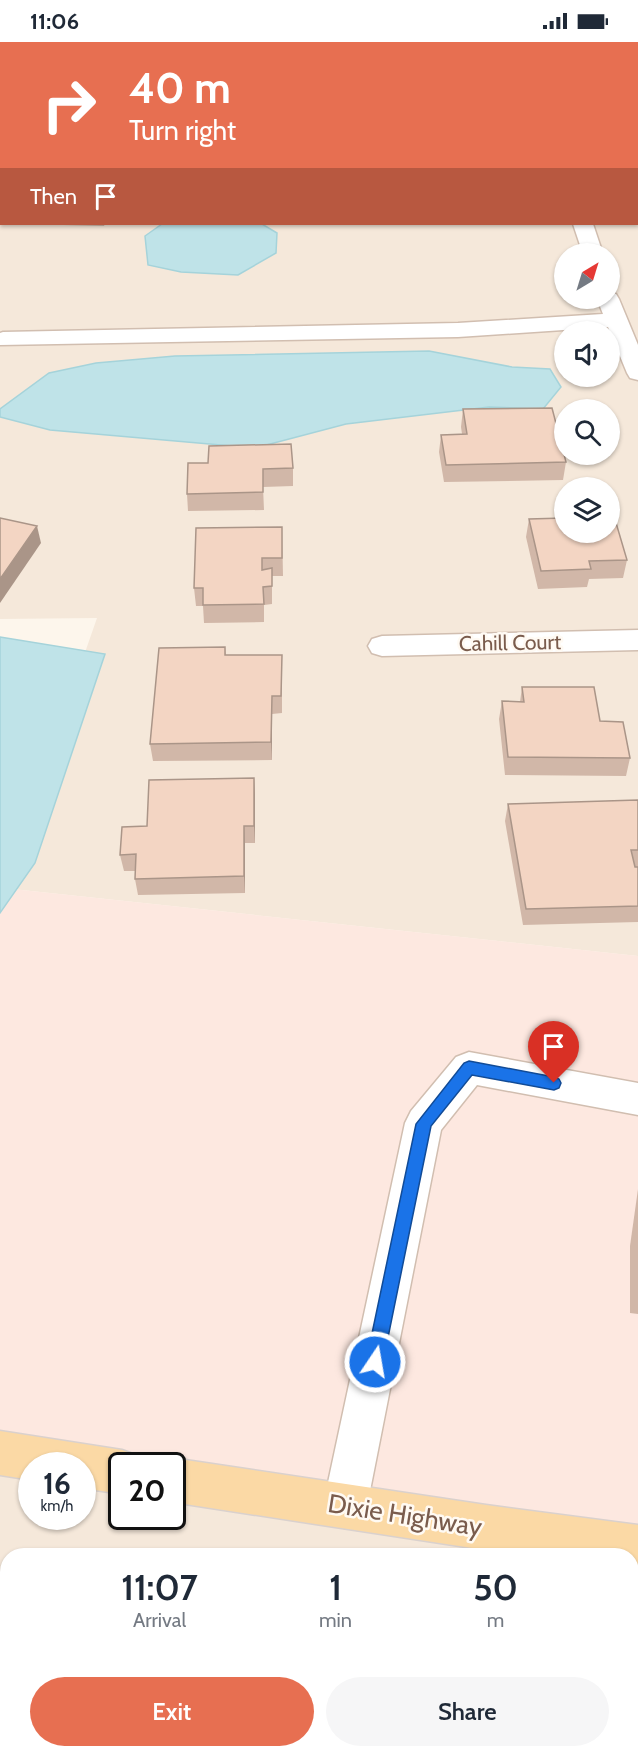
<!DOCTYPE html>
<html lang="en">
<head>
<meta charset="utf-8">
<style>
	:root { --surface:#fff; --page:#f6f6f7; --text:#1f2937; --muted:#747a83; --accent:#e76f51 }
	body { margin:0; font-family:Cabin,sans-serif; background:var(--page); color:var(--text); height:100vh; display:flex; flex-direction:column; font-size:22px; white-space:nowrap }
	* { box-sizing:border-box; margin:0 }
	p { font-size:20px; color:var(--muted) }
	.icon { flex:none; width:33px; height:33px; fill:none; stroke:currentColor; stroke-width:2; stroke-linecap:round; stroke-linejoin:round }
	.map { position:relative; flex:1; overflow:hidden }
	.sheet { position:absolute; left:0px; top:1506px; width:639px; height:210px; display:flex; flex-direction:column; background:var(--surface); border-radius:24px 24px 0 0; box-shadow:0 2px 4px #0004 }
	.sheet>* { flex:none }
	.guide { position:absolute; left:0px; top:0px; width:639px; height:183px; box-shadow:0 2px 4px #0004; background:#e76f51; color:#fff; overflow:hidden }
	.needle { width:39px; rotate:38deg }
	.fabs { position:absolute; left:554px; top:201px; display:grid; gap:12px }
	.fabs a { display:grid; place-items:center; width:66px; height:66px; border-radius:50%; background:var(--surface); box-shadow:0 2px 4px #0004; font-size:30px }
	.speed { position:absolute; left:18px; top:1410px; display:flex; gap:12px; font-size:30px; font-weight:700; text-align:center }
	.speed>* { display:grid; place-content:center; width:78px; height:78px; border-radius:50%; background:var(--surface); box-shadow:0 2px 4px #0004; line-height:1 }
	.speed small { font-size:15px; font-weight:400 }
	.speed .limit { border:3px solid #111; border-radius:9px; background:#fff; color:#111 }
	.pin { position:absolute; display:grid; place-items:center; width:51px; height:51px; color:#fff; margin:-62px -26px; border-radius:50% 50% 50% 0; rotate:-45deg; box-shadow:0 0 6px #0007 }
	.pin .icon { rotate:45deg }
	.me { position:absolute; width:66px; margin:-33px; rotate:12deg; stroke-linejoin:round; filter:drop-shadow(0 0 4px #0008) }
	.turn { display:flex; align-items:center; gap:21px; height:126px; padding:0 30px; font-size:27px }
	.turn .icon { width:78px; height:78px; stroke-width:2.5 }
	.turn b { display:block; font-size:42px; line-height:51px }
	.then { display:flex; align-items:center; height:57px; padding:0 30px; background:#0003; gap:12px; font-size:22px }
	.eta { display:flex; justify-content:space-evenly; align-items:center; height:102px; text-align:center }
	.eta b { font-size:36px; font-weight:600; line-height:42px }
	.button { display:flex; gap:12px; margin-top:auto; padding:12px 30px }
	.button a { flex:1; height:69px; border-radius:36px; background:var(--accent); color:#fff; font-size:24px; font-weight:600; line-height:69px; text-align:center }
	.button a+a { background:var(--page); color:var(--text) }
	.status { display:flex; justify-content:space-between; align-items:center; height:42px; padding:0 30px; background:var(--surface); direction:ltr }
	.status svg { height:16px; fill:currentColor }
	.map>svg:first-child { display:block }
	.residential { fill:#f5e8da; fill-rule:evenodd }
	.commercial { fill:#fde8e0 }
	.water { fill:#bfe3e8; stroke:#a5d3da; stroke-width:1.5 }
	.lines { fill:none; stroke-linecap:round; stroke-linejoin:round }
	.minor-casing { stroke:#d1beb0; stroke-width:3 }
	.major-casing { stroke:#dad1cd; stroke-width:3 }
	.minor { fill:#fff; fill-rule:evenodd }
	.major { fill:#fbd9a5; fill-rule:evenodd }
	.wall { fill:#d1b7a8 }
	.shaded-wall { fill:#aa9588 }
	.building { fill:#f3d5c3; stroke:#aa9588; stroke-width:1.5 }
	.route { fill:#1a73e8; stroke:#114b97; stroke-width:1.5 }
	.labels { text-anchor:middle; stroke-width:5; stroke-linejoin:round; paint-order:stroke }
	.street-label { font-size:21px; fill:#7a5c4d; stroke:#fffaf3 }
	.near-street-label { font-size:26px; fill:#7a5c4d; stroke:#fffaf3 }
</style>
</head>
<body>
<div class="status"><b>11:06</b><svg viewBox="0 0 49 12"><path d="M0 12V9h3v3zM5 12V6h3v6zM10 12V3h3v9zM15 12V0h3v12zM26 1h20v11H26zM47 4h2v5h-2z"/></svg></div>
<div class="map">
<svg width="638" height="1716" viewBox="0 0 638 1716">
	<rect width="100%" height="100%" fill="#fdf6ec"/>
	<g class="residential">
		<path d="M0 0H638V914L3 846 97 576 0 577ZM2 2H638V182H2ZM564 212H609V256H564ZM564 290H609V334H564ZM564 368H609V412H564ZM564 446H609V490H564Z"/>
		<path d="M0 1411 32 1424V1474H82L83 1424 121 1430 122 1474H172L173 1438 638 1506V1716H0ZM8 1514H632V1708H8Z"/>
	</g>
	<path class="commercial" d="M3 846 638 914V1507L172 1424H122L0 1411V850Z"/>
	<g class="water">
		<path d="M162 182H262L277 191 276 211 238 233 181 230 148 223 145 194Z"/>
		<path d="M429 309 512 325 550 327 561 345 543 367 489 365 346 382 255 406 50 388 0 375V367L49 331 96 321 175 314Z"/>
		<path d="M0 595 105 612 35 821 0 871Z"/>
	</g>
	<g class="lines">
		<defs>
			<g id="minor">
				<path d="M233 0H251L232 2Z"/>
				<rect x="515" y="0" width="16" height="2"/>
				<path d="M573 182H593L603 212H583Z"/>
				<path d="M609 251 616 252 619 257 638 303V338L630 336 627 331 608 285 458 295 0 303V291L3 290 458 281 603 272 597 257 609 256Z"/>
				<path d="M638 588V608L382 614 372 611 368 604 372 597 382 594Z"/>
				<path d="M469 1010 638 1041V1073L477 1043 441 1088 367 1464 361 1480 345 1486 329 1480 323 1464 405 1081 411 1069 456 1015Z"/>
			</g>
			<g id="major">
				<path d="M0 1389 122 1408 138 1414 141 1424H122V1452L82 1446V1424H32V1438L0 1433Z"/>
				<path d="M172 1416 486 1463 638 1483V1529L632 1528V1514H524L172 1460V1424H156Z"/>
			</g>
		</defs>
		<use href="#minor" class="minor-casing"/>
		<use href="#major" class="major-casing"/>
		<use href="#minor" class="minor"/>
		<use href="#major" class="major"/>
	</g>
	<g class="wall">
		<path d="M601 0H638V33V2L601 1Z"/>
		<path d="M22 182H105L104 184Z"/>
		<path d="M463 367 566 420 563 438 444 440 439 410 441 393 462 392 461 385Z"/>
		<path d="M188 421 293 426V444L263 445 264 468 188 469 187 452Z"/>
		<path d="M529 477 627 518 623 536 589 537 587 545 538 547 526 495Z"/>
		<path d="M282 485 283 534H272V562L264 563V580L204 581 203 564H196L194 546Z"/>
		<path d="M225 605 226 613H282V671L272 672V718L153 719 150 702Z"/>
		<path d="M522 645 600 679 630 716 626 734 505 733 499 677 502 659 520 660Z"/>
		<path d="M254 736 255 753V801H245V851L138 853 135 837V829H124L120 813 147 784Z"/>
		<path d="M638 758V825H635H638V880L523 883 505 779 508 762Z"/>
		<path d="M638 1147V1272L630 1271V1204Z"/>
	</g>
	<g class="shaded-wall">
		<path d="M302 0H355V2H299Z"/>
		<path d="M37 484 41 501 0 561V537Z"/>
		<path d="M272 654V718L271 700Z"/>
		<path d="M254 736 255 753V801L254 784Z"/>
		<path d="M244 784 245 801V851L244 834Z"/>
	</g>
	<g class="building">
		<path d="M253 0H302L299 2H258Z"/>
		<path d="M608 0H638V18V2H608Z"/>
		<path d="M552 366 566 420 446 423 441 393 467 392 463 367Z"/>
		<path d="M291 402 293 426 263 427V450L187 452 188 421H208L209 404Z"/>
		<path d="M609 474H614L627 518 589 519 591 527 541 529 529 477 564 476V490H609Z"/>
		<path d="M0 476 37 484 0 537Z"/>
		<path d="M282 485V516H262V528L272 526V544L263 545 264 562 203 563V546H194L196 486Z"/>
		<path d="M225 605V613H282L281 654H272L271 700 150 702 159 606Z"/>
		<path d="M522 645H594L600 679 623 680 630 716 508 715 502 659 524 660Z"/>
		<path d="M254 736V784H244V834L135 837 136 812 120 813 122 785 147 784 149 738Z"/>
		<path d="M638 758V808H631L635 825H638V864L526 867 508 762Z"/>
	</g>
	<path class="route" d="M469 1019 554 1035 559 1037 561 1041 559 1046 554 1048 472 1033 431 1084 383 1320 381 1326 375 1329 368 1326 366 1320 416 1082 464 1021Z"/>
	<g class="labels">
		<g class="street-label">
			<text transform="translate(510 601) rotate(-1)" y="7">Cahill Court</text>
		</g>
		<g class="near-street-label">
			<text transform="translate(405 1473) rotate(9)" y="9">Dixie Highway</text>
		</g>
	</g>
</svg>
<div class="fabs">
<a><svg class="needle" viewBox="-14 -14 28 28"><path d="M0-13l5 13h-10z" fill="#e53935"/><path d="M0 13l5-13h-10z" fill="#747a83"/></svg></a>
<a><svg class="icon" aria-label="sound" viewBox="0 0 24 24"><path d="M4 9h4l5-4v14l-5-4H4zM17 9q2 3 0 6"/></svg></a>
<a><svg class="icon" aria-label="search" viewBox="0 0 24 24"><circle cx="10" cy="10" r="6"/><path d="M15 15l6 6"/></svg></a>
<a><svg class="icon" aria-label="layers" viewBox="0 0 24 24"><path d="M12 4l9 5-9 5-9-5zM3 14l9 5 9-5"/></svg></a>
</div>
<div class="speed"><div>16<small>km/h</small></div><div class="limit">20</div></div>
<div class="pin" style="left:554px;top:1041px;background:#d93025"><svg class="icon" aria-label="arrive" viewBox="0 0 24 24"><path d="M6 21V4h12l-3 4 3 4H6"/></svg></div>
<svg class="me" style="left:375px;top:1320px" viewBox="-20 -20 40 40"><circle r="17" fill="#1a73e8" stroke="#fff" stroke-width="3"/><path d="M0-11L8 9 0 5-8 9z" fill="#fff"/></svg>
<div class="guide">
<div class="turn"><svg class="icon" aria-label="right" viewBox="0 0 24 24"><path d="M7 20v-9h11M14 6l5 5-5 5"/></svg><div><b>40 m</b>Turn right</div></div>
<div class="then">Then<svg class="icon" aria-label="arrive" viewBox="0 0 24 24"><path d="M6 21V4h12l-3 4 3 4H6"/></svg></div>
</div>
<section class="sheet">
<div class="eta">
<div><b>11:07</b><p>Arrival</p></div>
<div><b>1</b><p>min</p></div>
<div><b>50</b><p>m</p></div>
</div>
<div class="button"><a>Exit</a><a>Share</a></div>
</section>
</div>
</body>
</html>
